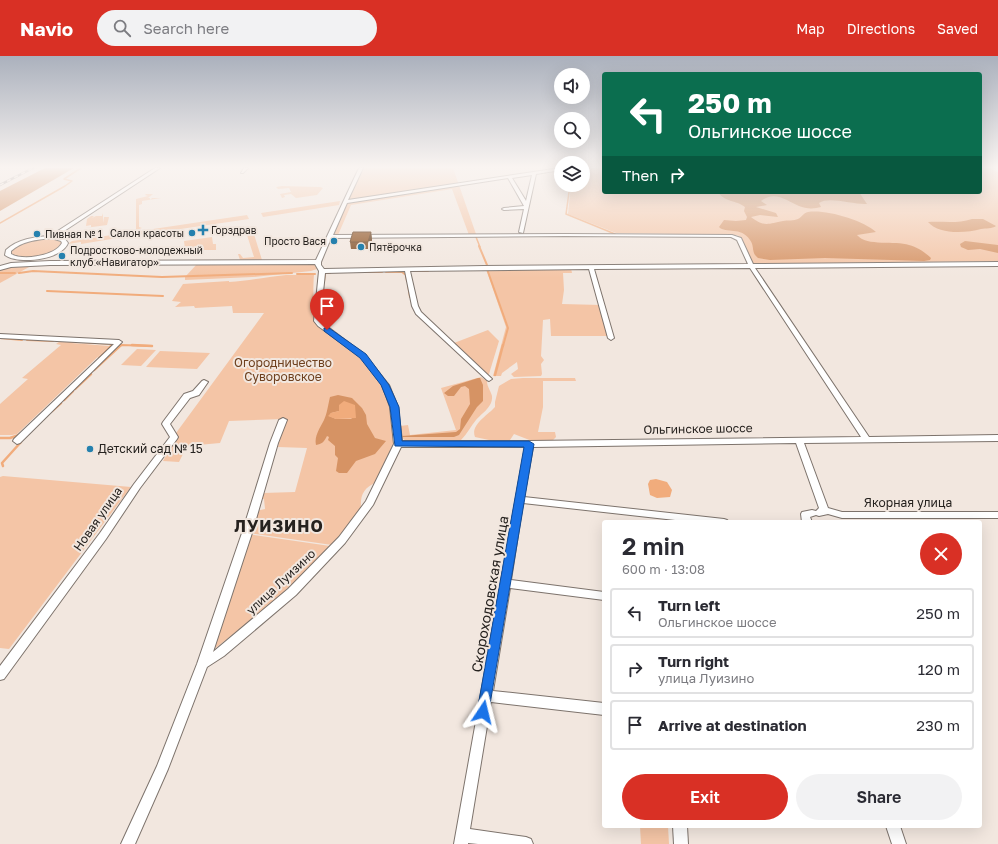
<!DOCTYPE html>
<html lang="en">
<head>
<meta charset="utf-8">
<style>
	:root { --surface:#fff; --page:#f2f2f3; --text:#2b2b33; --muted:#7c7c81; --line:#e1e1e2; --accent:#d93025 }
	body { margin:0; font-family:"Golos Text",sans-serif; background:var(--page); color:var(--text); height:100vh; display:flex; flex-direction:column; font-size:15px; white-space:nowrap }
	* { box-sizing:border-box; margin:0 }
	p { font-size:13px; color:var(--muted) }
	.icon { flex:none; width:22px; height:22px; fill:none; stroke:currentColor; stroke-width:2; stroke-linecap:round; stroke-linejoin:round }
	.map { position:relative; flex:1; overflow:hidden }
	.sheet { position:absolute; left:602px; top:464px; width:380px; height:308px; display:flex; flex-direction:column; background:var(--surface); border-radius:4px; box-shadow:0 4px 16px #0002 }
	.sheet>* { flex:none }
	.hud { position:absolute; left:602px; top:16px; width:380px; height:122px; border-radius:4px; box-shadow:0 4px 16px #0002; background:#0b6e4f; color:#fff; overflow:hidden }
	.tools { position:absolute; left:554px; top:12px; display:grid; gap:8px }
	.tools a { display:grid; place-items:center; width:36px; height:36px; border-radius:50%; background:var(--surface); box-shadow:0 4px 16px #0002; font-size:20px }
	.pin { position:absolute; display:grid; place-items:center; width:34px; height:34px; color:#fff; margin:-41px -17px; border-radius:50% 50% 50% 0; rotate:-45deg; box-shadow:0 0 4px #0007 }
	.pin .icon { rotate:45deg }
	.me { position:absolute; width:44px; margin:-22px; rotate:10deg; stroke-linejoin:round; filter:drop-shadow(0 0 3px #0008) }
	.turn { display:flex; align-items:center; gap:14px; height:84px; padding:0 20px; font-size:18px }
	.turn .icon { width:52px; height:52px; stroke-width:2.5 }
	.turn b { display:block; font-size:28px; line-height:34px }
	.then { display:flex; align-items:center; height:38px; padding:0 20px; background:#0003; gap:8px; font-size:15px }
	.round { display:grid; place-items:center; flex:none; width:42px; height:42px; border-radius:21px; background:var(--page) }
	.head { display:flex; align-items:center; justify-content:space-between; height:68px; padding:0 20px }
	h1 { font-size:24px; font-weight:600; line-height:30px }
	.action { display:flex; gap:8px; margin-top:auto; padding:8px 20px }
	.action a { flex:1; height:46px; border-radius:24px; background:var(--accent); color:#fff; font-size:16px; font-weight:600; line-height:46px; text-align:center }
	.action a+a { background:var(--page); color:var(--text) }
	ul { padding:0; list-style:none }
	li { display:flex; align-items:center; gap:12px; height:50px; margin:0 8px 6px; padding:0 12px; border:2px solid var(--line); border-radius:4px }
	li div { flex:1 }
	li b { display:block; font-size:15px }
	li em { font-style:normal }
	header { display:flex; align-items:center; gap:24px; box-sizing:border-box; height:56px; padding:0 20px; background:var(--accent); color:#fff }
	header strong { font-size:19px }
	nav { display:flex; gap:22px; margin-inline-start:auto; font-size:14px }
	.search { width:280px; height:36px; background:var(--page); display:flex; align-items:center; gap:10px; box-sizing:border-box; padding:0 14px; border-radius:22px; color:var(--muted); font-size:15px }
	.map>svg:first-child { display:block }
	.green { fill:#f4c5a6 }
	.forest { fill:#d69364; fill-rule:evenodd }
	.water { fill:#f1ac7c }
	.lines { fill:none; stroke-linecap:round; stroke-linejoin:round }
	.stream-far2 { stroke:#f1ac7c; stroke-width:1.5 }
	.stream-far1 { stroke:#f1ac7c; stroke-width:2 }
	.stream { stroke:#f1ac7c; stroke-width:2.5 }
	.minor-casing { stroke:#7d736c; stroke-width:2 }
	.minor { fill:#fff; fill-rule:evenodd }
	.rail-casing { stroke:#8d8680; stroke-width:2.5 }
	.rail { stroke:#f2e7df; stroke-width:1.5; stroke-dasharray:4; stroke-linecap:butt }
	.wall { fill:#784319 }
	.shaded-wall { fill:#613714 }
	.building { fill:#8b4e1d; stroke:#613714 }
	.route { fill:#1a73e8; stroke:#114b97 }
	.poi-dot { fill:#2581ae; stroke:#f2e7df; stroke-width:1.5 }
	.labels { text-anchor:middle; stroke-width:4; stroke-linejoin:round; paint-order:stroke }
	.far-poi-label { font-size:10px; fill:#26221f; stroke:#f2e7df; text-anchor:start }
	.park-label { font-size:12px; fill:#6e401e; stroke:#f2e7df }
	.street-label { font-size:12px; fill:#26221f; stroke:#f2e7df }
	.poi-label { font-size:12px; fill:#26221f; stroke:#f2e7df; text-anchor:start }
	.near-street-label { font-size:14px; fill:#26221f; stroke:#f2e7df }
	.district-label { font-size:16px; font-weight:bold; letter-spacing:1px; fill:#26221f; stroke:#f2e7df }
</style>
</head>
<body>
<header>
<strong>Navio</strong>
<div class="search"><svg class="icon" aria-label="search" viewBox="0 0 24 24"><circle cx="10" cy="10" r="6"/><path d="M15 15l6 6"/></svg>Search here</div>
<nav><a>Map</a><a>Directions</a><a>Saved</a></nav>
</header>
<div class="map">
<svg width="998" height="788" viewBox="0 0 998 788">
	<rect width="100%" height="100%" fill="#f2e7df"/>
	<g class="green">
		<path d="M363 112H453L476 178 469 179 452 133 351 149 338 179 333 178Z"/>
		<path d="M583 112H604V136H980V112H989L998 116V205L754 208 750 206 742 182 737 179 616 177 568 158 571 129H583Z"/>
		<path d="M282 130 320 131 323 132 317 139 296 142 291 138 284 139 285 141 282 142 280 138 291 136 289 132 278 133 276 131Z"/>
		<path d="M146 138H153L148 142H150V144L152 142H161L142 145V148L139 149V171L142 172 136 174V143L148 140 145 139Z"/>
		<path d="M340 145 339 149 263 161 261 157Z"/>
		<path d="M103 157V167L104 161H109L107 169 85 172 91 171V169L86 170 87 163 91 160H94L92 162 96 160H102Z"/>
		<path d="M247 159 249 163 153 177V173Z"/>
		<path d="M138 175H142V178L81 188V186L68 188 72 185Z"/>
		<path d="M253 175 262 204H240L238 198H240L243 202 254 201 247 179V176Z"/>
		<path d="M212 181 213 188H216V194H199V192L197 194H183L185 193 184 185Z"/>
		<path d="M47 182 60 185 62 187C55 202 24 204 11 199V194C21 186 34 184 47 182Z"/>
		<path d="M259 207H278L277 209 309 207V209L315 208 317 213 311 215 253 221 185 224V221L197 208H199L198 209H217L218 208H220L219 209H237L238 208 240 209H258Z"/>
		<path d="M31 210 0 227V213L15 211Z"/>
		<path d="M571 212 572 217H563L564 234 562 248 601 249 608 280H551L550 263 543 264 541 300 544 304 541 308 542 318 541 320 514 321 511 318 518 313 517 306 502 317 501 320H493L506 271 486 213Z"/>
		<path d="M286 219H314C313 228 313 262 316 268 319 274 345 288 351 294 366 306 376 322 386 337L384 338C391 351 397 370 394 384 391 396 382 413 377 426 363 432 360 439 361 454L338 484H336L332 489 249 477 256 455 265 453 264 443 259 442 263 437 295 436 307 392 278 391 284 363 229 365 220 387 187 390 179 406 163 405 176 382V377L264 257H233L232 250 195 252 194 250 175 251 181 246 172 245 183 228 229 225V226C248 225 266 221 286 219Z"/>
		<path d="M488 274 499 285 489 318 487 319 454 287Z"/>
		<path d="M59 286 109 290 17 378 12 379H0V348L28 323 22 322 61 289 56 288Z"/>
		<path d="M137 293 156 294 141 310 121 309Z"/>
		<path d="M160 295 210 297 197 313 146 311Z"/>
		<path d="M481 321 487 325C487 331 491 335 492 340 493 351 482 357 476 364 471 370 467 378 461 384L444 386 406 385 401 381 400 370 408 369 410 379 456 374 441 332Z"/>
		<path d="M523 322H575L576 325H543V351L538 376H555L556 381 553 384 532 385 514 378 510 384H489L475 381C470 369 488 359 495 351V346L499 330 511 323Z"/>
		<path d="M3 420 131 431 9 593 0 592V421Z"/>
		<path d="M248 478 330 490 304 518 260 557 213 594Z"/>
		<path d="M640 770H668L669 788H641Z"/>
	</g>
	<g class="forest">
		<path d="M45 112H74L0 155V135Z"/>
		<path d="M718 136H859L867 148C854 149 829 140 819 147L821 151C814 153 806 153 799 150 787 145 775 134 761 145L767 149 756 151 776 157 778 161 760 159 751 161C764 171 768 168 783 165 787 164 794 165 798 163 802 161 803 157 808 156 825 153 863 164 876 176L857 179C867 191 895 184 909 189 917 191 925 196 931 202L930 204 924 205 825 202 770 204 758 202 755 199C752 194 754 189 750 184 741 170 726 178 719 171L724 164 736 165 746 164 747 161 744 155 745 151C736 144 724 146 718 136Z"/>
		<path d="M972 163H983L996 170C992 173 986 172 981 173 966 177 939 179 928 166 943 165 957 168 972 163Z"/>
		<path d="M965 185 998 189V197L980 193 968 194 961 191 960 188Z"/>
		<path d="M478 322H480L483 329V345L477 351 459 379 454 381H403L402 380 456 376 460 373 461 363 470 348 469 333 465 330 461 331 454 340H448L444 337 453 330Z"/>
		<path d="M338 339 352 342 362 352 366 359 367 368 375 382 386 385 375 398 356 405 347 417H339L336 415 338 402 335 399V390L328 384 329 381 327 380C324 386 322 388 316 389 314 380 320 372 324 364 327 358 328 349 330 341ZM339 349 352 363H336L329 360 331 357 339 355Z"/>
	</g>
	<g class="water">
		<path d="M344 345 355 349 356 362 336 363 328 360 331 357 339 355V349Z"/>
		<path d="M656 423 667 426 672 434 670 441 657 442 650 439 648 428 650 424Z"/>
	</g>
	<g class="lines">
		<g class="stream-far2">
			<path d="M570 129 566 158 615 178"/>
			<path d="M0 167 65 130 72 125 64 123 81 112"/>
			<path d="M476 181 480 191"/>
		</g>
		<g class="stream-far1">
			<path d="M479 190 487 209"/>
			<path d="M487 213 508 272 503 290"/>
			<path d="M411 215H428"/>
			<path d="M356 216H382"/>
			<path d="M386 216H402L406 219 407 225"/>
			<path d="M0 217H15"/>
			<path d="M19 217 33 215 162 221 292 217"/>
			<path d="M297 218H315"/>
			<path d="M324 226 325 217H330"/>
			<path d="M408 228 410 241"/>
			<path d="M47 235 163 240"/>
			<path d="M0 282 22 284"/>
			<path d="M27 284 53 285"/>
			<path d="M59 285 113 288 111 290"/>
			<path d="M120 290 121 289 152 290"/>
		</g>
		<g class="stream">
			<path d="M132 289 152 290"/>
			<path d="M99 302 112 289"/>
			<path d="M94 314 121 289"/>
			<path d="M495 319 503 289"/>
			<path d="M75 333 91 318"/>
			<path d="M64 344 73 335"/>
			<path d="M52 355 61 347"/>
			<path d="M0 382H10L19 379"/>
			<path d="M3 410 2 407 21 386"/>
		</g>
		<defs>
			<g id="minor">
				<path d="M155 112H160L55 181 65 183 68 187C62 204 18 209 5 199L6 194C18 183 34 181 50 180ZM51 182 61 185 62 187C55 200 23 205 11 198V195C22 185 36 184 51 182Z"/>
				<path d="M244 112H248L243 117H241Z"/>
				<path d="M359 112H363L348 144 560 112 561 114 536 118 523 177 519 176 524 153 504 154 502 153 504 152 524 150 508 122 347 147 333 179 565 178 732 179 741 182 753 208 998 206V210L755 212 869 381 998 379V385L804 387 828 452 842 456H998V462H842L828 458 819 460 816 459 810 461 812 466H802L801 458 802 456 812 454 816 455 819 452 796 387 533 391 524 441 724 463 727 464 729 466H693L523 447 511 524 604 536V544L510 532 493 635 604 647V659L491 646 470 773 526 781 531 783 533 788H478L468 787V788H454L525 391H401L373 449 345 487 296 539 224 600 207 611 168 713 135 788H121L157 710 197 608 242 477 270 387 279 364 283 362 287 364 278 387 252 477 213 596 288 533 339 481 366 445 394 388 390 351 382 329 361 301 318 270 314 265 319 215 315 208 50 209 11 211 0 214V210L11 207 50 205 316 204ZM532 119 526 145 512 122ZM565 180 731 181 737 184 748 208 484 210 324 213 321 209V206L331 182ZM750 212 861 381 529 385H402L398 351 389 329 365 299 320 265 325 217 405 215 412 250 416 258 487 324 489 325 492 323 491 322 421 256 418 250 410 215 589 213 608 282 611 284 614 282 594 213Z"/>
				<path d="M0 278 119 284 122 286 20 387 17 388 13 385 14 383 114 288 0 282Z"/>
				<path d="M204 324 208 326 199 339 190 342 170 368 178 381 177 383 140 432 106 483 4 623 0 624V610L100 477 134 428 170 381 162 368 163 366 184 338 193 335 202 325Z"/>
				<path d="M673 770H687L688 788H674Z"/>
				<path d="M886 770H900L906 788H892Z"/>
			</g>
		</defs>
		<use href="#minor" class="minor-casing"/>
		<use href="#minor" class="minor"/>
		<defs>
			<path id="rail" d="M0 129 33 112"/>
		</defs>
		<use href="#rail" class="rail-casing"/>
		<use href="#rail" class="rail"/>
	</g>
	<path class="wall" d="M371 176 372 184 369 193H351L350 186Z"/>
	<path class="shaded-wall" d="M371 176 372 184 369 193 368 186Z"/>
	<path class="building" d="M353 176H371L368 186H350Z"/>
	<linearGradient id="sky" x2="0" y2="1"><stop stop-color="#abb1bd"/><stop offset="0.5" stop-color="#f9f4f1"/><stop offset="1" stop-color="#f9f4f1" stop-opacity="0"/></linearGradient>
	<rect width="998" height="222" fill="url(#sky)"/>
	<path class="route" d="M324 272H329L366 298 389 329 399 351 402 385H529L534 388 488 660 483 662 479 660 477 656 524 391 395 390 390 351 381 329 360 302 324 275Z"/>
	<g class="poi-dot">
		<path d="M201 168h4v4h4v4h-4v4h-4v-4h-4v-4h4z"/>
		<circle cx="192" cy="177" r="4"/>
		<circle cx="37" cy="178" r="4"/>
		<circle cx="334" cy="185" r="4"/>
		<circle cx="361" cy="191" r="4"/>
		<circle cx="62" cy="200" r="4"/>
		<circle cx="90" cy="393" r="4"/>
	</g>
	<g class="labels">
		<g class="far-poi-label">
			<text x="211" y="178">Горздрав</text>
			<text x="184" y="181" text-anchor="end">Салон красоты</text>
			<text x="45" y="182">Пивная № 1</text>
			<text x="326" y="189" text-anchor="end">Просто Вася</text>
			<text x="369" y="195">Пятёрочка</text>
			<text x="70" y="198">Подростково-молодежный<tspan x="70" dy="12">клуб «Навигатор»</tspan></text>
		</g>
		<g class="park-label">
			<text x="283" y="311">Огородничество<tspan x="283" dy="14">Суворовское</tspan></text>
		</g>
		<g class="street-label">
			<text transform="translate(698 373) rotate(-1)" y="4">Ольгинское шоссе</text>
			<text x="908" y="451">Якорная улица</text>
			<text transform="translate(98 463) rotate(-55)" y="4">Новая улица</text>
			<text transform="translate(281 526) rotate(-43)" y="4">улица Луизино</text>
		</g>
		<g class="poi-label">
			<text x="98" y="397">Детский сад № 15</text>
		</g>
		<g class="near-street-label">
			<text transform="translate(490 538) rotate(-80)" y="5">Скороходовская улица</text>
		</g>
		<g class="district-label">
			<text x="279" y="476">ЛУИЗИНО</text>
		</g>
	</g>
</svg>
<div class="tools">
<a><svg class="icon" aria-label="sound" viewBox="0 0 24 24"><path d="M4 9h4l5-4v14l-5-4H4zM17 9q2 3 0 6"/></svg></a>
<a><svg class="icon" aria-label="search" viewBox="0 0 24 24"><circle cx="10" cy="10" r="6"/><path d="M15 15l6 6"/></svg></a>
<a><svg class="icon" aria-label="layers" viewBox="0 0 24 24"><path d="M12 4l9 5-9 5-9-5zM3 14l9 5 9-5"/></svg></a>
</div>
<div class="pin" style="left:327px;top:274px;background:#d93025"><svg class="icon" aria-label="arrive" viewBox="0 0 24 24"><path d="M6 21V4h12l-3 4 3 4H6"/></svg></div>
<svg class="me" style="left:483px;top:656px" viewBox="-20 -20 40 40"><path d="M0-17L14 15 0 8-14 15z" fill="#1a73e8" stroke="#fff" stroke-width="4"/></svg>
<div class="hud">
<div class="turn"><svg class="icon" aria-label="left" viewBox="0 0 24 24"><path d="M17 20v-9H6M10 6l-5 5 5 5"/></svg><div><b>250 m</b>Ольгинское шоссе</div></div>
<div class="then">Then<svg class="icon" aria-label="right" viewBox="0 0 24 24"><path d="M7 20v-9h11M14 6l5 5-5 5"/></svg></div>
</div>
<section class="sheet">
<div class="head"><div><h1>2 min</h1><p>600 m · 13:08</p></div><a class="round" style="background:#d93025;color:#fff"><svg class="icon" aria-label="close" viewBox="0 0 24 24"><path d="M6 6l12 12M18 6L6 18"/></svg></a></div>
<ul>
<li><svg class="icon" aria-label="left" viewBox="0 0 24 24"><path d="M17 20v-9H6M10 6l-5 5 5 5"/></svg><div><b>Turn left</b><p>Ольгинское шоссе</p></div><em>250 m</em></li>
<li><svg class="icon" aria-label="right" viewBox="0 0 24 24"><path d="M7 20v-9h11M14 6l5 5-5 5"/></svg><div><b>Turn right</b><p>улица Луизино</p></div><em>120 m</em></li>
<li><svg class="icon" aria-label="arrive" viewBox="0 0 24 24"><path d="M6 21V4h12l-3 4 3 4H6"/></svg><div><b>Arrive at destination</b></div><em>230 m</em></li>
</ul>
<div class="action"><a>Exit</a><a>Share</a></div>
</section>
</div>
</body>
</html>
